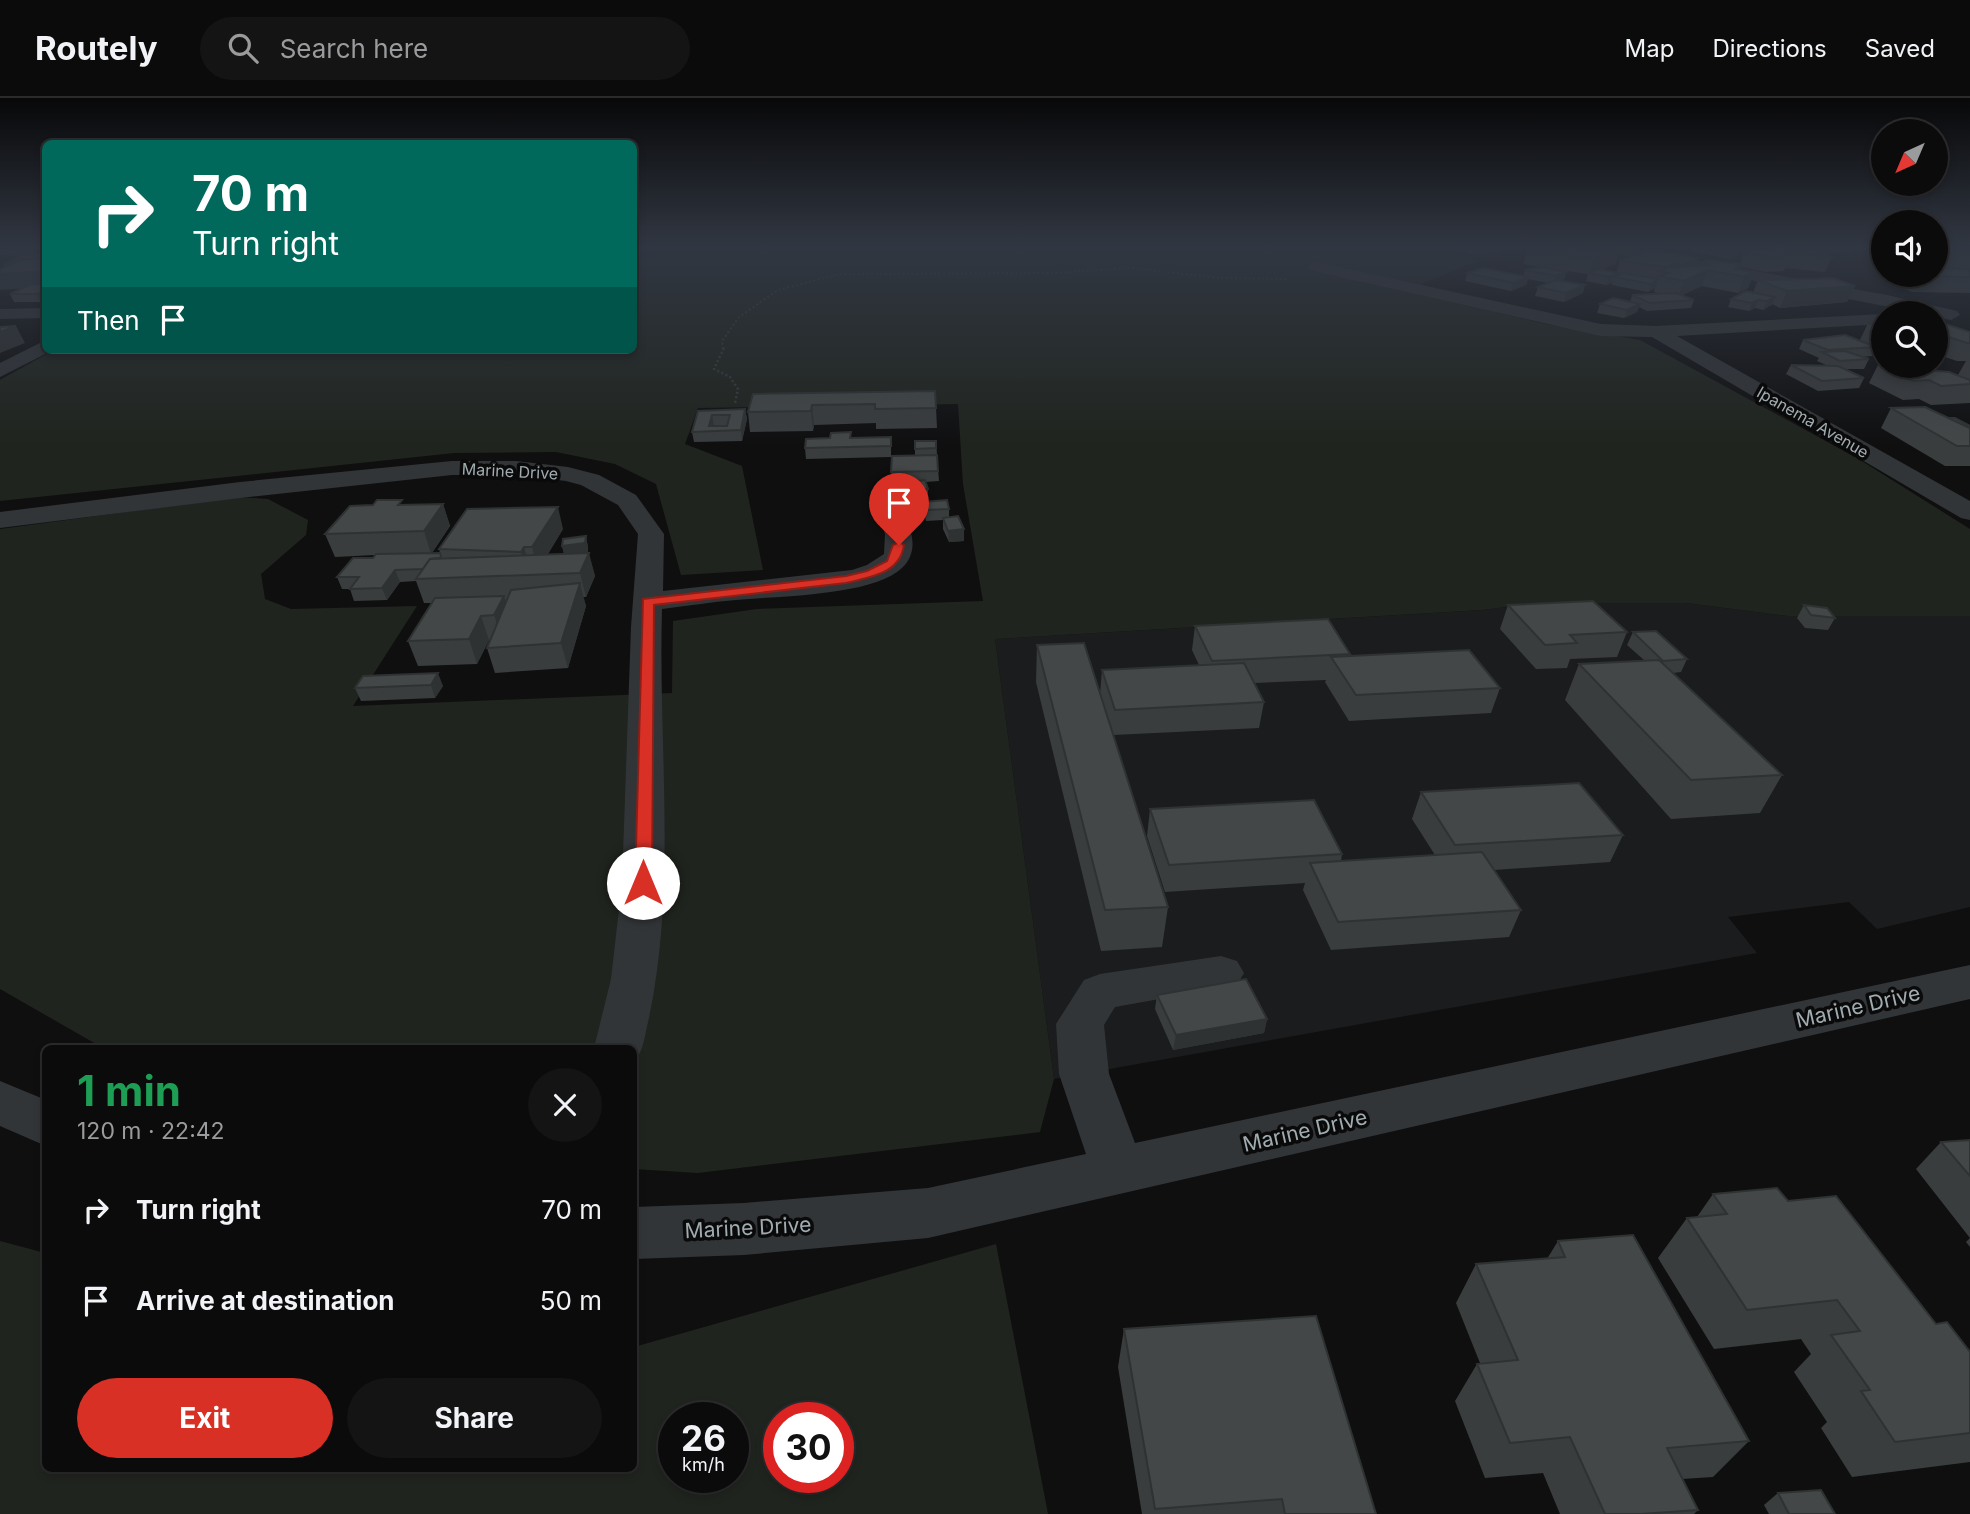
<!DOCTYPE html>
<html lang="en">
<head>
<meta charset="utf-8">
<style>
	:root { --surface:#0b0b0c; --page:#141415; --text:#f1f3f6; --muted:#9a9b9d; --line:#2b2b2d; --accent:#d93025 }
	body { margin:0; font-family:Inter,sans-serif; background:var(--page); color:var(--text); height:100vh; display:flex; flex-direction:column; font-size:26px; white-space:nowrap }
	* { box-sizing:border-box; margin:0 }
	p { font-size:23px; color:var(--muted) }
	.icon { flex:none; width:38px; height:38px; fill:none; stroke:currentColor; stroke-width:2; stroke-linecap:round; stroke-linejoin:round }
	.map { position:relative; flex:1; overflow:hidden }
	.drawer { position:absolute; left:42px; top:947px; width:595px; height:427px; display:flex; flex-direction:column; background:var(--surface); border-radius:10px; box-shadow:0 4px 10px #0003,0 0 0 2px var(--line) }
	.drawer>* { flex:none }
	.top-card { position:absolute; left:42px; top:42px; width:595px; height:214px; border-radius:10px; box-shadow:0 4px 10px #0003,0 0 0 2px var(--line); background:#00695c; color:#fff; overflow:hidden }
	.needle { width:46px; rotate:224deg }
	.controls { position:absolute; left:1871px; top:21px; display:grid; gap:14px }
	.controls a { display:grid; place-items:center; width:77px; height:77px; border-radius:50%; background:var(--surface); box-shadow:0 4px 10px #0003,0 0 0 2px var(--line); font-size:35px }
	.speed { position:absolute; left:658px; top:1304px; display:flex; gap:14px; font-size:35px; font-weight:700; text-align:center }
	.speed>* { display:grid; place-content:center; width:91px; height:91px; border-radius:50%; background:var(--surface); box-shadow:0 4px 10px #0003,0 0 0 2px var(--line); line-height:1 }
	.speed small { font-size:18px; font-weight:400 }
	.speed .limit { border:10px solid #d22; background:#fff; color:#111 }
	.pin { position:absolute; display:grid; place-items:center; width:60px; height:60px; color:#fff; margin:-72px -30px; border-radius:50% 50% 50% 0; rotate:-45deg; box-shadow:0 0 7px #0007 }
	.pin .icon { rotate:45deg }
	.me { position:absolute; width:77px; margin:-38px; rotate:0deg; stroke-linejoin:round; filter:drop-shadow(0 0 5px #0008) }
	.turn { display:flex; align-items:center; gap:24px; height:147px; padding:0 35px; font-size:32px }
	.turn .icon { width:91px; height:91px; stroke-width:2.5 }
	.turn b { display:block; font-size:49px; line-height:60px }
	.then { display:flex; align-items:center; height:66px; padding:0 35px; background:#0003; gap:14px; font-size:26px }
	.round { display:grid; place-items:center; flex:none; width:74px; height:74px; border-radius:37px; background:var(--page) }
	.head { display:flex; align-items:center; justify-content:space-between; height:119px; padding:0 35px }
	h1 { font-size:42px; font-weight:700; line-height:52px; color:#1e9e55 }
	.action { display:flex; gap:14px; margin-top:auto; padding:14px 35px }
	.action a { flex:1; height:80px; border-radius:42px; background:var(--accent); color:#fff; font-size:28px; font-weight:700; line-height:80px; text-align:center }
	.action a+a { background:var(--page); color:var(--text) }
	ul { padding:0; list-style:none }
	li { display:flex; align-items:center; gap:21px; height:91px; padding:0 35px }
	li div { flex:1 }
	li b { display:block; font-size:26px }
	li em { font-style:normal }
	header { display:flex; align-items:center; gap:42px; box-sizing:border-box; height:98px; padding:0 35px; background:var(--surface); border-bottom:2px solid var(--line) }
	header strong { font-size:33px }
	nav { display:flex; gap:38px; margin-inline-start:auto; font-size:24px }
	.search { width:490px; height:63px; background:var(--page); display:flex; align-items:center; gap:18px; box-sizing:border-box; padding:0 24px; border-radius:38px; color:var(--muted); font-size:26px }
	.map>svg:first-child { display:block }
	.built { fill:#1b1c1d }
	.green { fill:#20241e; fill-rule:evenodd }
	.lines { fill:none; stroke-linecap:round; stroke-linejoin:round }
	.path-far1 { stroke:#383c3e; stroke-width:2; stroke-dasharray:2 2.5; stroke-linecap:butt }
	.path { stroke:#383c3e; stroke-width:2.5; stroke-dasharray:2 2.5; stroke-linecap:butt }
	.minor { fill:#323537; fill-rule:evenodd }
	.wall { fill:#3a3d3e }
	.shaded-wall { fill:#2f3232 }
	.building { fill:#434748; stroke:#2f3232; stroke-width:2; fill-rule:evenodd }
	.route { fill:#d93025; stroke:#8d1f18; stroke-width:2 }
	.labels { text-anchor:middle; stroke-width:7; stroke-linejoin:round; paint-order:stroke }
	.far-street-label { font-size:16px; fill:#a1acb0; stroke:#0a0a0b }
	.near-street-label { font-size:21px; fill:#a1acb0; stroke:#0a0a0b }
</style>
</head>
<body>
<header>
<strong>Routely</strong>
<div class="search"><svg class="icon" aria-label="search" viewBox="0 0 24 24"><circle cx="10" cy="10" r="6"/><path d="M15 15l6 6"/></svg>Search here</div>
<nav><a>Map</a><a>Directions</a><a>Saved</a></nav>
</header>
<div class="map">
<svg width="1970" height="1416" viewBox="0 0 1970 1416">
	<rect width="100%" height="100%" fill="#0f0f10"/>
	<path class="built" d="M1538 505H1686L1788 518H1970V809L1877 831 1849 804 1728 819 1757 855 1054 981 995 541 1482 512Z"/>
	<g class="green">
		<path d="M634 149H1428L1478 163 1419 187 1364 183 1545 226 1640 242 1857 360 1970 431V518H1788L1686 505H1538L1482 512 995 541 1054 981 1040 1034 698 1075 634 1071V950H103L0 891V431L237 399 268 401 308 422 306 437 261 476 265 501 291 511 417 508 353 608 672 595 673 523 757 511 983 503 963 386 958 306 698 310 685 346 742 368 763 472 681 477 656 386 615 366 556 354 454 355 0 403V282L54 252H634Z"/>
		<path d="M0 1143 45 1155 46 1370H634V1249L996 1146 1048 1416H0ZM674 1320H733V1379H674ZM779 1320H838V1379H779Z"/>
	</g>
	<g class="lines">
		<path class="path-far1" d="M723 251 722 243 739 219 778 192 840 176 1051 175 1131 170 1220 180 1288 181"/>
		<path class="path" d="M724 250 714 271 730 279 738 291 735 305"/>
		<g class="minor">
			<path d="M1593 149H1623L1887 197 1957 213 1960 217 1951 222 1936 219V215H1921L1600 153Z"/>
			<path d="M1316 164 1601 226 1656 228 1883 216V226L1677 238 1970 403V422L1961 420 1652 239 1601 238 1310 172 1308 169 1310 166Z"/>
			<path d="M46 210V220L0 221V211Z"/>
			<path d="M46 242V252H53L0 279V265Z"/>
			<path d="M452 363H516L568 369 599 377 636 397 664 436 663 493 852 472 867 467 884 456 885 436 878 417 882 411 891 409 900 411C912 429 920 453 902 470 873 498 777 498 736 502 711 504 687 508 662 511 658 647 677 786 649 920 645 935 644 953 634 964V950H594L611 881 622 785 631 529 638 436 618 407 581 387 566 383 516 377H452L240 400 0 430V414L240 384Z"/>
			<path d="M1221 858 1237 863 1244 875 1237 887 1115 909 1104 927 1109 976 1135 1045 1970 867V901L928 1140 744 1157 634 1161V1109L744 1105 928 1090 1086 1056 1059 976 1056 926 1084 882 1100 876Z"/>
			<path d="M0 983 46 1002V1048L0 1028Z"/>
		</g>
	</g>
	<g class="wall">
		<path d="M0 149H32L34 154 28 156H46V202L41 204H14L10 196 22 191 4 167 23 158 0 157Z"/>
		<path d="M32 149H46V151H33Z"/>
		<path d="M1447 149H1502L1501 153 1475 157Z"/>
		<path d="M1529 149H1603L1615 166 1601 172 1616 175 1620 163 1649 152 1695 168H1700L1701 165 1740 166 1744 154 1769 153 1773 149 1813 150 1809 149H1855L1853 154 1828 155 1824 154 1832 159 1825 174 1785 170 1784 173 1765 174 1740 169 1739 171 1754 174 1748 190 1738 195 1702 188 1682 197 1694 202 1691 210 1647 213 1639 209 1637 214 1624 220 1597 215 1600 206 1630 204 1632 197 1661 196 1654 194 1655 190 1648 194 1612 187V185L1606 187 1586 183 1588 176 1547 170 1566 174 1564 182 1561 183 1583 195 1564 204 1535 198 1538 189 1549 185 1528 181 1526 187 1511 193 1465 183 1467 175 1523 178 1525 172 1541 169 1523 166 1528 151 1533 150Z"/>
		<path d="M1693 149H1743L1741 155 1730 161 1691 153Z"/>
		<path d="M1936 149H1970V195L1912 194 1893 185 1897 177H1936Z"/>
		<path d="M1758 182 1855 188 1847 204 1780 210 1772 206 1763 212 1755 210 1749 213 1728 209 1731 201 1753 195Z"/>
		<path d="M1936 223 1970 234V305L1931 307 1919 301 1903 302 1869 285 1878 267 1958 277 1966 263H1957L1936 256Z"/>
		<path d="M1883 224V251L1860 242 1868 225Z"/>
		<path d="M1803 242 1876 249 1872 258 1861 259 1869 261 1864 271H1846L1864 280 1859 290 1818 293 1786 276 1791 267H1826L1817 263 1819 260 1799 251Z"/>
		<path d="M753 296 936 310 937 330 876 331V325L814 327 813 333 750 334 748 314Z"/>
		<path d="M1891 310 1949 320 1970 328V368H1945L1881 330Z"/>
		<path d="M745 311 747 321 742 343 694 344 692 334 698 313Z"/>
		<path d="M851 334V340L891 339V359L806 361 805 350 830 340Z"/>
		<path d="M915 343H936L939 383 925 384 928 391V402L911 403 909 395 908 384H892L891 374 915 357Z"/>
		<path d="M923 404 949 411V419L964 431V443L949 444 943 431V422L926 423 924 415Z"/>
		<path d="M443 406 450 428 432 455H440L439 451 563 431 548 456H564L562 448 586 438 588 450V455L595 478 586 499H583L586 508 568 570 495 575 487 550 490 542H489L477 566 418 568 408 543 432 505H424L416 483 400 484 387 502 354 503 350 491H342L337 479 373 460 375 457 335 459 325 436 404 407Z"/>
		<path d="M1508 507 1627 534 1617 559 1570 561 1567 570 1536 571 1500 531Z"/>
		<path d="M1804 507 1835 520 1828 532 1805 530 1797 520Z"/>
		<path d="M1195 528 1350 556V558L1500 590 1491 615 1349 623 1325 584 1326 582 1254 585 1264 604 1259 630 1113 637 1168 809 1162 849 1101 853 1036 584 1037 547 1100 596 1102 572 1199 567 1192 552Z"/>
		<path d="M1633 534 1687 561 1681 574 1673 575 1782 677 1760 715 1671 721 1565 602 1579 566 1644 562 1627 547Z"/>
		<path d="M363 578 443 588 435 600 361 603 355 590Z"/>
		<path d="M1421 694 1623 737 1610 764 1494 772 1521 812 1509 839 1331 852 1303 792 1305 785 1165 794 1147 738 1150 711 1342 756 1341 763 1435 757 1412 721Z"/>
		<path d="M1157 897 1267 921 1264 935 1173 952 1155 911Z"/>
		<path d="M1970 1042V1140L1916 1071 1941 1044Z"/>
		<path d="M1713 1096 1788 1103 1970 1254V1364L1852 1379 1821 1330 1827 1324 1794 1274 1811 1256 1801 1241 1714 1251 1658 1160 1687 1120 1697 1119Z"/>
		<path d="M1970 1140V1149L1966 1144Z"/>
		<path d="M1558 1143 1749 1343 1713 1379 1682 1381 1698 1412 1694 1416H1560L1543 1375 1485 1380 1455 1303 1477 1266 1480 1265 1456 1205 1476 1166 1547 1161Z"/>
		<path d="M1124 1231 1376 1416H1142L1118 1269Z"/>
		<path d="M1778 1395 1835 1416H1769L1764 1407Z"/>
	</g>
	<g class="shaded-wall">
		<path d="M24 149H32L34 154 24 158 20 150Z"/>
		<path d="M1484 149H1502L1501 153 1475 157 1477 150Z"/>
		<path d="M1742 149H1743L1741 155 1730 161 1733 153Z"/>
		<path d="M1620 151 1615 166 1589 176 1594 161Z"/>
		<path d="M46 157V189L0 192V176Z"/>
		<path d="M1698 160 1692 176 1676 183 1682 167Z"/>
		<path d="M1708 172 1702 188 1678 199 1684 183Z"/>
		<path d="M1566 174 1564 182 1553 186 1555 178Z"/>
		<path d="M1754 174 1748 190 1738 195 1744 179Z"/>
		<path d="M1619 175 1617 179H1614L1612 185 1606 187 1609 179Z"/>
		<path d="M1528 179 1526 187 1511 193 1513 185Z"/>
		<path d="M1658 182 1655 190 1648 194 1651 186Z"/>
		<path d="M1585 187 1583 195 1564 204 1566 195Z"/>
		<path d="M1855 188 1847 204 1780 210 1787 193Z"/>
		<path d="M46 192V194L44 195 46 202 41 204 37 196Z"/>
		<path d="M1775 199 1772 207 1763 212 1767 203Z"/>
		<path d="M1758 202 1755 210 1749 213 1752 205Z"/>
		<path d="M1640 206 1637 214 1624 220 1627 212Z"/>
		<path d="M16 228 25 245 0 255V234Z"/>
		<path d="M812 307 814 327 813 333 811 313Z"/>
		<path d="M745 311 747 321 742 343 741 332Z"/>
		<path d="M712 317 714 328H709Z"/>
		<path d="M443 406 450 428 431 456 424 433Z"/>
		<path d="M558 409 563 431 538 472 532 449Z"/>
		<path d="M964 431V443L949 444 948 433Z"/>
		<path d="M586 438 588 450V457L565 459 562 448Z"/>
		<path d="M524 449 531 472 527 478 521 454Z"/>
		<path d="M589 455 595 478 586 499 580 475Z"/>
		<path d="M395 472 400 484 387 502 382 490Z"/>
		<path d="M580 485 586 508 568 570 561 545Z"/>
		<path d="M504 498 511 522 502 541 494 517Z"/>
		<path d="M481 518 489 542 477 566 469 541Z"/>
		<path d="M438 575 443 588 435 600 431 587Z"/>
		<path d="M1267 921 1264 935 1173 952 1176 937Z"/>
	</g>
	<g class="building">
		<path d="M4 149H24L20 150H0Z"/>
		<path d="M1541 149H1603L1620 151 1594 161 1528 151Z"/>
		<path d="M1708 149H1742L1733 153Z"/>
		<path d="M1773 149 1819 150 1832 159 1787 155 1791 157 1771 159 1744 154 1752 150 1770 153V151H1777Z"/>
		<path d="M1936 149H1970V154L1939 155 1936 154Z"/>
		<path d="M1649 152 1698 160 1682 167 1675 166 1667 169 1620 163Z"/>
		<path d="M26 156H46V157L41 159 46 158V161H23L8 167H4Z"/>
		<path d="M23 161H46V165H44H46V173L0 176V171Z"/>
		<path d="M1709 162 1741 166 1735 171 1754 174 1744 179 1708 172 1684 183 1659 178 1668 175 1659 173 1670 169 1711 167 1701 165Z"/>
		<path d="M1542 169 1566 174 1555 178 1525 172Z"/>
		<path d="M1483 170 1528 179 1513 185 1467 175Z"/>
		<path d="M1936 170 1967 171 1970 172V179L1919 178 1917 177H1936Z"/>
		<path d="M1599 171 1619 175 1609 179 1589 175Z"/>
		<path d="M1623 175 1658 181 1651 186 1614 179Z"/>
		<path d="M1832 180 1855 188 1787 193 1758 182 1813 181Z"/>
		<path d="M1556 182 1585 187 1566 195 1538 189Z"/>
		<path d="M32 186H46V192L37 196H10Z"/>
		<path d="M1746 193 1775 199 1767 203 1758 202 1752 205 1731 201Z"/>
		<path d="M1676 195 1694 202 1650 205 1632 197Z"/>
		<path d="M1613 200 1640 206 1627 212 1600 206Z"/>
		<path d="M1936 223 1970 234V245H1967L1946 238 1936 239Z"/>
		<path d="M1883 224V230L1868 225Z"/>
		<path d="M16 228 0 234V229Z"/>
		<path d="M1845 237 1876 249 1828 252 1803 242Z"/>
		<path d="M1845 253 1869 261 1840 263 1822 254Z"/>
		<path d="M1791 267 1838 268 1864 280 1822 283Z"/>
		<path d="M1878 267 1906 268 1912 271 1949 274 1970 282V286L1941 288 1929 282 1913 283Z"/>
		<path d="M935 293 936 310 875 311V306L812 307 811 313 748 314 753 296Z"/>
		<path d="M1925 309 1970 330V348H1957L1891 310Z"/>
		<path d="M745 311 741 332 692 334 698 313ZM712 317H730L727 328H709Z"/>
		<path d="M1949 320H1955L1970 328V330Z"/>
		<path d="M851 334 850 340 891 339V348L805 350 806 341 830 340 831 335Z"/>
		<path d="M915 343H936V350L915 351Z"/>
		<path d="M937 357 938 373 891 374 892 358Z"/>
		<path d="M925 382 928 391 910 392 908 384Z"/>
		<path d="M377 402H402L398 407 443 406 424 433 325 436 350 408 373 407Z"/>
		<path d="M947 402 949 411 926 412 923 404Z"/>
		<path d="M558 409 532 449H524L521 454 439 451 467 411Z"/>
		<path d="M958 418 964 431 948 433 943 420Z"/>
		<path d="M586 438 585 445 562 448 563 441Z"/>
		<path d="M440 455 441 458 440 460 430 461 423 471 395 472 382 490 350 491 359 479H337L353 460H373L376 456Z"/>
		<path d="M589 455 580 475 416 481 430 461Z"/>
		<path d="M580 485 561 545 487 550 511 492Z"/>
		<path d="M504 498 494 517 481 518 469 541 408 543 435 500Z"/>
		<path d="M1593 503 1627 534 1570 537 1577 545 1545 547 1508 507Z"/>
		<path d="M1804 507 1827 510 1835 520 1811 517Z"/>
		<path d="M1328 521 1350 556 1212 563 1195 528Z"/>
		<path d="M1656 533 1687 561 1663 563 1633 534Z"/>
		<path d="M1084 545 1168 809 1105 812 1037 547Z"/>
		<path d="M1469 552 1500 590 1356 597 1331 559Z"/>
		<path d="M1659 562 1782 677 1691 682 1579 566Z"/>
		<path d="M1244 565 1264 604 1115 612 1102 572Z"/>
		<path d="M438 575 431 587 355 590 363 578Z"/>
		<path d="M1579 685 1623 737 1455 747 1421 694Z"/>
		<path d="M1314 702 1342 756 1169 767 1150 711Z"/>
		<path d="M1482 754 1521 812 1338 824 1310 765Z"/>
		<path d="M1246 881 1267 921 1176 937 1157 897Z"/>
		<path d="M1970 1042V1078L1941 1044Z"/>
		<path d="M1777 1090 1788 1103 1836 1098 1936 1226 1947 1224 1970 1254V1335L1895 1344 1861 1293 1870 1292 1831 1237 1860 1233 1837 1202 1747 1212 1687 1120 1727 1116 1713 1096Z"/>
		<path d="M1633 1137 1749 1343 1667 1350 1698 1412 1641 1416H1605L1570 1339 1510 1345 1477 1266 1518 1262 1476 1166 1565 1159 1558 1143Z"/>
		<path d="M1316 1218 1376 1416H1285L1282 1401 1155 1411 1124 1231Z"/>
		<path d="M1821 1392 1835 1416H1789L1778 1395Z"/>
	</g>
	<linearGradient id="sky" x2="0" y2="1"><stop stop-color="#080809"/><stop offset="0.43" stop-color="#313742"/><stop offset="1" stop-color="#313742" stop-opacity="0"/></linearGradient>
	<rect width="1970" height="347" fill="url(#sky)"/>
	<path class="route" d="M899 444 904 447C900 476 870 479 846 485L654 507 652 785 643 791 637 790 635 785 643 501 846 478 867 473 887 463 893 447Z"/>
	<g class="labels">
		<g class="far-street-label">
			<text transform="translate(1813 324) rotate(30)" y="6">Ipanema Avenue</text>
			<text transform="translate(510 373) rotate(3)" y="6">Marine Drive</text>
		</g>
		<g class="near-street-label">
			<text transform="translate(1858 909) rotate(-13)" y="7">Marine Drive</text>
			<text transform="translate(1305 1033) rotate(-13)" y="7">Marine Drive</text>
			<text transform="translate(748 1130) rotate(-3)" y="7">Marine Drive</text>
		</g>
	</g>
</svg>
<div class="controls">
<a><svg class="needle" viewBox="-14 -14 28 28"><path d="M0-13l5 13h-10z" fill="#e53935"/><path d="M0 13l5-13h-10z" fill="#9a9b9d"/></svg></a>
<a><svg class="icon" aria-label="sound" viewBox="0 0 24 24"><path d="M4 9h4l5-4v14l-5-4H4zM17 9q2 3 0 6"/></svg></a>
<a><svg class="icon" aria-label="search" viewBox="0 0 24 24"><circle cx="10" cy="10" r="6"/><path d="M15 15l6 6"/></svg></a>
</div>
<div class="speed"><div>26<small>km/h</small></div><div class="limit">30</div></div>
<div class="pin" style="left:899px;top:447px;background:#d93025"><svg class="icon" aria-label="arrive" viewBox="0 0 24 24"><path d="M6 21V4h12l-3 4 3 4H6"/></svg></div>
<svg class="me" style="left:643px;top:785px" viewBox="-20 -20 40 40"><circle r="19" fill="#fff"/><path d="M0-13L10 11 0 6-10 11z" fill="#d93025"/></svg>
<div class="top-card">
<div class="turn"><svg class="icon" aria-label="right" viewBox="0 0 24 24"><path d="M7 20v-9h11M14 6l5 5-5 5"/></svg><div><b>70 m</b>Turn right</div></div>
<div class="then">Then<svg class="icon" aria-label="arrive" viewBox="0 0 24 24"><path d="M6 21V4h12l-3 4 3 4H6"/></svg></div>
</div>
<section class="drawer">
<div class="head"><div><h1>1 min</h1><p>120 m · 22:42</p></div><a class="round"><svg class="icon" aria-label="close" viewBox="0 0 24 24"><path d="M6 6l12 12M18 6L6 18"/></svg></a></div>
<ul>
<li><svg class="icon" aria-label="right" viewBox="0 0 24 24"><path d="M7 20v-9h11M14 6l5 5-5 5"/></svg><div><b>Turn right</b></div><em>70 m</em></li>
<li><svg class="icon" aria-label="arrive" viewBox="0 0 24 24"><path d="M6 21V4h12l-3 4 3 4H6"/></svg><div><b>Arrive at destination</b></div><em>50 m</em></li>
</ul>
<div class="action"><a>Exit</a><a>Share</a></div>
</section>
</div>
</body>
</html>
